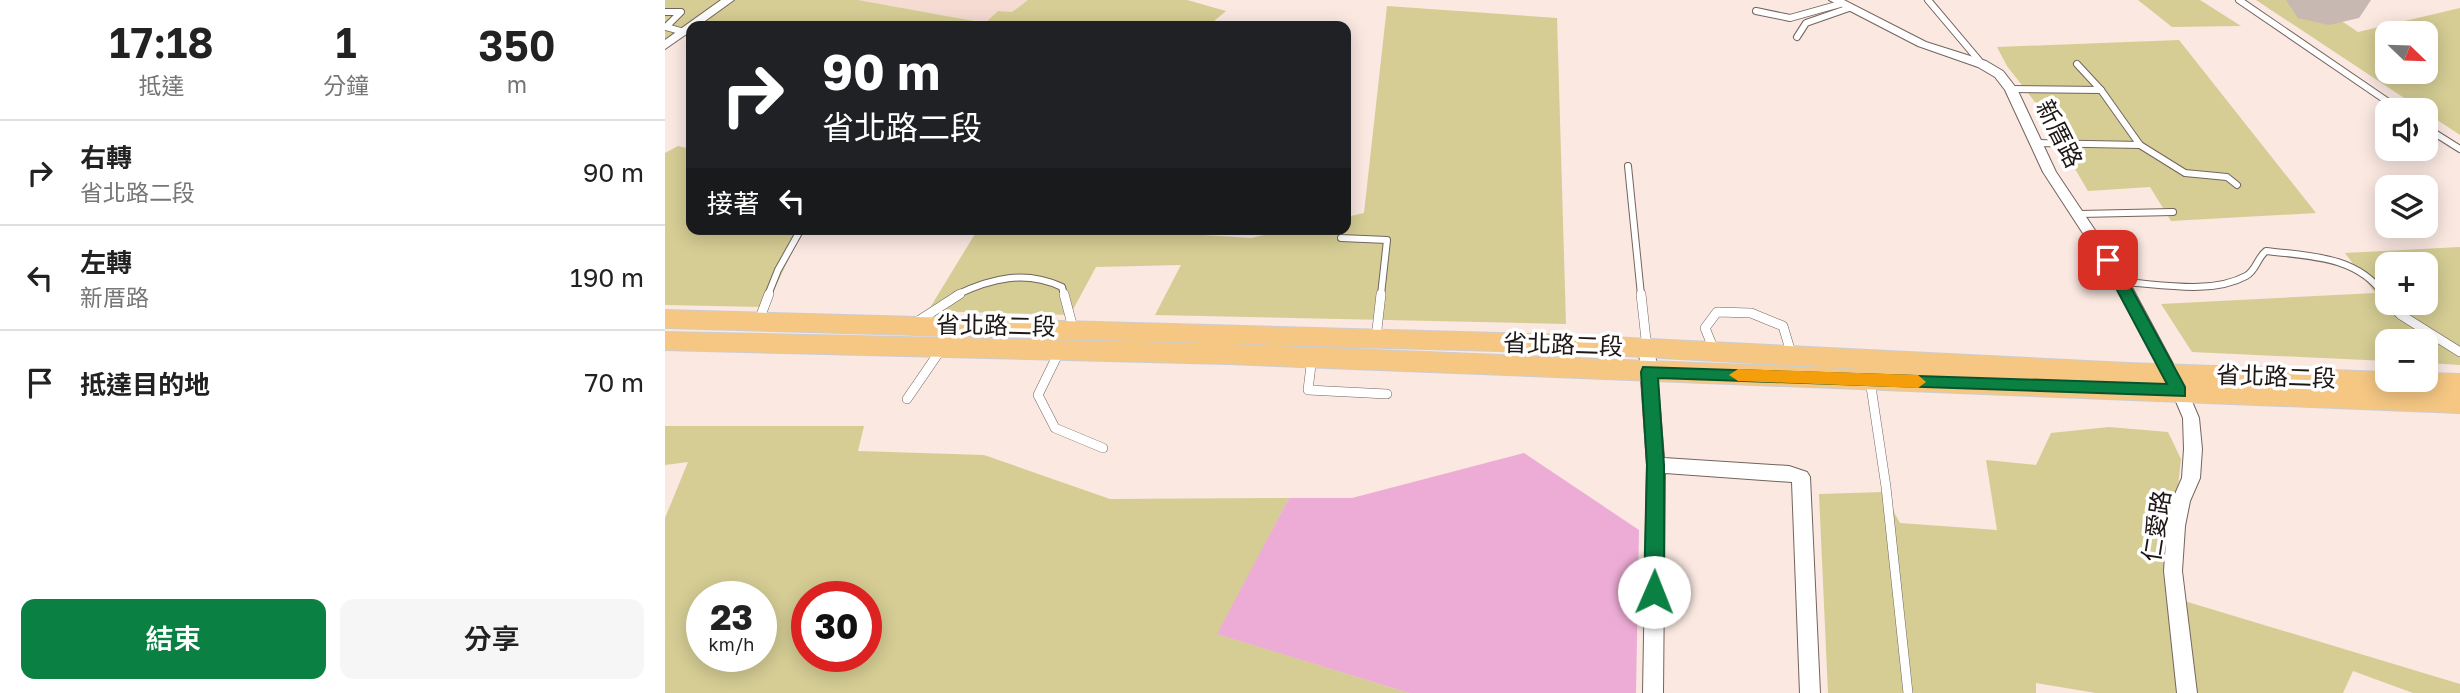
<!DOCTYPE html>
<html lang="zh-TW">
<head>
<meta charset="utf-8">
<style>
	:root { --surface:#fff; --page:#f6f6f6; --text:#222; --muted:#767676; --line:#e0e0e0; --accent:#0b8043 }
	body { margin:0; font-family:"Golos Text","Noto Sans TC",sans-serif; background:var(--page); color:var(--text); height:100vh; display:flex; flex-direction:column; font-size:26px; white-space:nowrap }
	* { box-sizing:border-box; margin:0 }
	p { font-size:23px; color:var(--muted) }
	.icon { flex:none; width:38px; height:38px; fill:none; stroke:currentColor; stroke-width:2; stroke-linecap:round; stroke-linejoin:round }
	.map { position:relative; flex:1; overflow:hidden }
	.side { display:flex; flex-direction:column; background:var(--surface); width:665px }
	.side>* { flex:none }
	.hud { position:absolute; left:21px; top:21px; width:665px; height:214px; border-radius:14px; box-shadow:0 4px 18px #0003; background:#202124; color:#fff; overflow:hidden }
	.needle { width:46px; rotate:113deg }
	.buttons { position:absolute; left:1710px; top:21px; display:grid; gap:14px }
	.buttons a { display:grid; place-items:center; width:63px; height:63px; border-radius:14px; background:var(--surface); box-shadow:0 4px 18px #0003; font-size:35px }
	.speed { position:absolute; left:21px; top:581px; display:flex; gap:14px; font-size:35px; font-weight:700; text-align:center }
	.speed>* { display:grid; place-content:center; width:91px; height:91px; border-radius:50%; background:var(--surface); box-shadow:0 4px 18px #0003; line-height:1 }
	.speed small { font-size:18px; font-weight:400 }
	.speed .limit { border:10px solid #d22; background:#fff; color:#111 }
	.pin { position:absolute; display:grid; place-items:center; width:60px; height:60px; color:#fff; margin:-30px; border-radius:14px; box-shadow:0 4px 10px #0006 }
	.me { position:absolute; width:77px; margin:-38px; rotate:1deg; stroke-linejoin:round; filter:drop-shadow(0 0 5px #0008) }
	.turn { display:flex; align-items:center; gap:24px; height:147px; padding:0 21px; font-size:32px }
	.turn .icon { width:91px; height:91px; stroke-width:2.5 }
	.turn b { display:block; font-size:49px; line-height:60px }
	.then { display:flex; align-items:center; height:66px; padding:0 21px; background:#0003; gap:14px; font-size:26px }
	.eta { display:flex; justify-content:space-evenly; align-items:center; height:119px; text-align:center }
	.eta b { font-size:42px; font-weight:600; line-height:49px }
	.button { display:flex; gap:14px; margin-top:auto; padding:14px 21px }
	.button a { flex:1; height:80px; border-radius:14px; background:var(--accent); color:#fff; font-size:28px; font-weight:600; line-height:80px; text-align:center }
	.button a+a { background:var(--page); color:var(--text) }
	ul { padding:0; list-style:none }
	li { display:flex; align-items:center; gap:21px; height:105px; padding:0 21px; border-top:2px solid var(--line) }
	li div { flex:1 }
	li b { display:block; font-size:26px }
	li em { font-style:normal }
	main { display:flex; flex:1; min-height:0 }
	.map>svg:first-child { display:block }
	.built { fill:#f5dbd1 }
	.green { fill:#d5cd94; fill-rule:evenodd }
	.water { fill:#edacd5 }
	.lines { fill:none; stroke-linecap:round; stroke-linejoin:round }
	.runway { fill:#c7b8b2; fill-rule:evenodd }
	.service-far1-casing { stroke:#74645e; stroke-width:8 }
	.service-casing { stroke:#74645e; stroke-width:10 }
	.minor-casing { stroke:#74645e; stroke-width:2 }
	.primary-casing { stroke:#cecccc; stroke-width:2 }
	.service-far1 { stroke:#fff; stroke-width:6 }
	.service { stroke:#fff; stroke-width:9 }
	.minor { fill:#fff; fill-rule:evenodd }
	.primary { fill:#f5c783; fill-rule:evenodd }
	.route { fill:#0b8043; stroke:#07532c; stroke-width:2 }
	.slow { fill:#f59e0b }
	.labels { text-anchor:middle; stroke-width:7; stroke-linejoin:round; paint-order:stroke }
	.street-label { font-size:24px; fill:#1e1715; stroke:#fff }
</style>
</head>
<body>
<main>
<section class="side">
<div class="eta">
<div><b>17:18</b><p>抵達</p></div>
<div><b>1</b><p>分鐘</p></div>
<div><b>350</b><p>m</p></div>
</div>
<ul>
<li><svg class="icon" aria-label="right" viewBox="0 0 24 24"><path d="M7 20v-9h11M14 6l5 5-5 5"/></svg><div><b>右轉</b><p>省北路二段</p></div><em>90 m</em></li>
<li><svg class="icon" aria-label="left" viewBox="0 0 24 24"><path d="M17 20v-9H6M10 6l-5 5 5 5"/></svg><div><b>左轉</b><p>新厝路</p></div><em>190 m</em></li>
<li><svg class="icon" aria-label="arrive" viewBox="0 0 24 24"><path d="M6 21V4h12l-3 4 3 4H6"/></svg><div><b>抵達目的地</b></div><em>70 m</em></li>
</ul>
<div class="button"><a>結束</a><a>分享</a></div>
</section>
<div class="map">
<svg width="1795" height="693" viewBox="0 0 1795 693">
	<rect width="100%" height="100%" fill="#fae8e1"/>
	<path class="built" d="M193 0H363L347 12 333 11 320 23Z"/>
	<g class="green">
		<path d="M0 0H193L320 23 333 11 347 12 363 0H522L561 11 543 26H26V33L16 32 0 42Z"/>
		<path d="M1473 0H1535L1576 26 1507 27Z"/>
		<path d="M1591 0H1645L1693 32 1795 8V135ZM1760 33V72H1722V33Z"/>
		<path d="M722 6 892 18 901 324 490 315 516 265 431 267 405 315 263 311 313 229H441L586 238 625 229H681V217L699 213Z"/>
		<path d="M1514 40 1651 213 1506 221 1485 187 1423 191 1373 106 1342 66 1332 47Z"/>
		<path d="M13 146 26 149V229H138L101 307 0 305V153Z"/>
		<path d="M1795 247V365L1761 363 1760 341H1722V361L1527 352 1496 304 1710 293 1680 253ZM1722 264H1760V303H1722Z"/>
		<path d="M0 426H199L193 451 319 455 445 499 624 498 553 634 744 693H0V518L23 462 0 465ZM37 597H96V656H37ZM142 597H201V656H142Z"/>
		<path d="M1444 427 1503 432 1516 459 1504 567 1506 597 1795 684V693H1748L1688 671 1678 693H1431L1371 683V693H1163L1154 494 1218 492 1235 523 1332 530 1321 460 1371 465 1386 433Z"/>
	</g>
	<path class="water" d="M859 453 974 530 971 693H744L552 634 624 498H687Z"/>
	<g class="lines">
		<path class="runway" d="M1621 0H1706L1694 18 1664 25 1633 18Z"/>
		<defs>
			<g id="service-far1">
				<path d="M1263 0 1317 64"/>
				<path d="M1574 0 1735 110"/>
				<path d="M1091 11 1125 18 1175 4"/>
				<path d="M0 12H16L1 27 19 32"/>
				<path d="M1132 37 1141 23 1184 8"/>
				<path d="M1412 64 1436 90"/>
				<path d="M1346 89 1436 90 1475 145 1371 143"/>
				<path d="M1760 127 1795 149"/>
				<path d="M1475 145 1520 173 1562 177 1572 185"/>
				<path d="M963 166 976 295"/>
				<path d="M1415 214 1508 212"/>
				<path d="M676 238 722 240 716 295"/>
				<path d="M1457 282C1495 284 1546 295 1581 276 1591 271 1592 258 1601 251 1644 256 1693 256 1719 295"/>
				<path d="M103 295 113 270 136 229"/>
				<path d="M291 295C327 278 360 270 397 287L399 295"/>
			</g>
			<g id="service">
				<path d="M399 294 408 328"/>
				<path d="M976 294 982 349"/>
				<path d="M1718 294 1722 299"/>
				<path d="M1725 303 1736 315 1795 352"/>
				<path d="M93 323 104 294"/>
				<path d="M250 323 295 294"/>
				<path d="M711 338 716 294"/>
				<path d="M1049 350 1040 328 1052 312 1086 313 1118 326 1127 356"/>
				<path d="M394 352 373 395 390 428 438 448"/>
				<path d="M647 357 643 390 722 394"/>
				<path d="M1205 380 1221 487 1243 693"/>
				<path d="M242 399 277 348"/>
			</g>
			<g id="minor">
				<path d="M56 0H69L33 26H26V31L0 49V40Z"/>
				<path d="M1164 0H1179L1261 42 1321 61 1338 71 1352 89 1391 172 1462 278 1523 392 1534 418 1537 449 1535 478 1525 501 1520 526 1517 571 1532 693H1512L1499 571 1502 526 1507 501 1517 478 1519 449 1518 418 1507 392 1451 284 1378 172 1340 90 1330 77 1313 67 1253 46Z"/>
				<path d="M982 343 988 345 990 349 999 458 1124 466 1142 472 1145 477 1155 693H1135L1127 482 1000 473 998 693H978L982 465 974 349 976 345Z"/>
			</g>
			<path id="primary" d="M0 310 905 335 1462 363 1722 372V380H1760V373L1795 374V413L564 364 0 350V332L564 344 1233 371 905 353 0 328Z"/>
		</defs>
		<use href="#service-far1" class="service-far1-casing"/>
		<use href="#service" class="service-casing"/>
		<use href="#minor" class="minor-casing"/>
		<use href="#primary" class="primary-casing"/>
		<use href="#service-far1" class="service-far1"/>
		<use href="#service" class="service"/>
		<use href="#minor" class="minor"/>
		<use href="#primary" class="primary"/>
	</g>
	<path class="route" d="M1443 254 1451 260 1520 387V396L993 378 999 465V592L996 598 989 601 982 598 979 592 982 465 976 372 978 367 1502 384 1436 260Z"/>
	<path class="slow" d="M1073 369 1253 375 1261 382 1253 388 1073 381 1064 375Z"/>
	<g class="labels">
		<g class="street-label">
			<text transform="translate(1394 134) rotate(63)" y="8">新厝路</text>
			<text transform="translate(331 326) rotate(1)" y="8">省北路二段</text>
			<text transform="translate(898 345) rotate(2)" y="8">省北路二段</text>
			<text transform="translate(1611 377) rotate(2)" y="8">省北路二段</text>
			<text transform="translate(1492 526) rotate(-81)" y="8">仁愛路</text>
		</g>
	</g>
</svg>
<div class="buttons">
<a><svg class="needle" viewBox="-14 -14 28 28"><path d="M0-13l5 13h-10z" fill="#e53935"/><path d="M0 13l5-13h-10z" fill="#767676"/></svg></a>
<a><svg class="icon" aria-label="sound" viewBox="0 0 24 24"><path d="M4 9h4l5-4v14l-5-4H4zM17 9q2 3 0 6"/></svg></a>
<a><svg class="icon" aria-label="layers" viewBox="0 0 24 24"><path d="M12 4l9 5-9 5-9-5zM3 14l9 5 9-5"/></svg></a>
<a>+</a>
<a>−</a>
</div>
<div class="speed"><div>23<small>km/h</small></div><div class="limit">30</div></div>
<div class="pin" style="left:1443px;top:260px;background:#d93025"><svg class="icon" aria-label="arrive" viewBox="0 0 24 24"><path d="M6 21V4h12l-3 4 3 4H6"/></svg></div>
<svg class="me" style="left:989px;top:592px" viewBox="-20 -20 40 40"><circle r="19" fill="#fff"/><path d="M0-13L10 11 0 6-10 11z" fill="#0b8043"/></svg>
<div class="hud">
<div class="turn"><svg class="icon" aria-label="right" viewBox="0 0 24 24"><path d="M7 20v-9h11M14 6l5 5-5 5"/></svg><div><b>90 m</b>省北路二段</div></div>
<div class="then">接著<svg class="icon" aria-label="left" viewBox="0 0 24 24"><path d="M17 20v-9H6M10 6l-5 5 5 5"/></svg></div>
</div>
</div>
</main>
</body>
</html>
